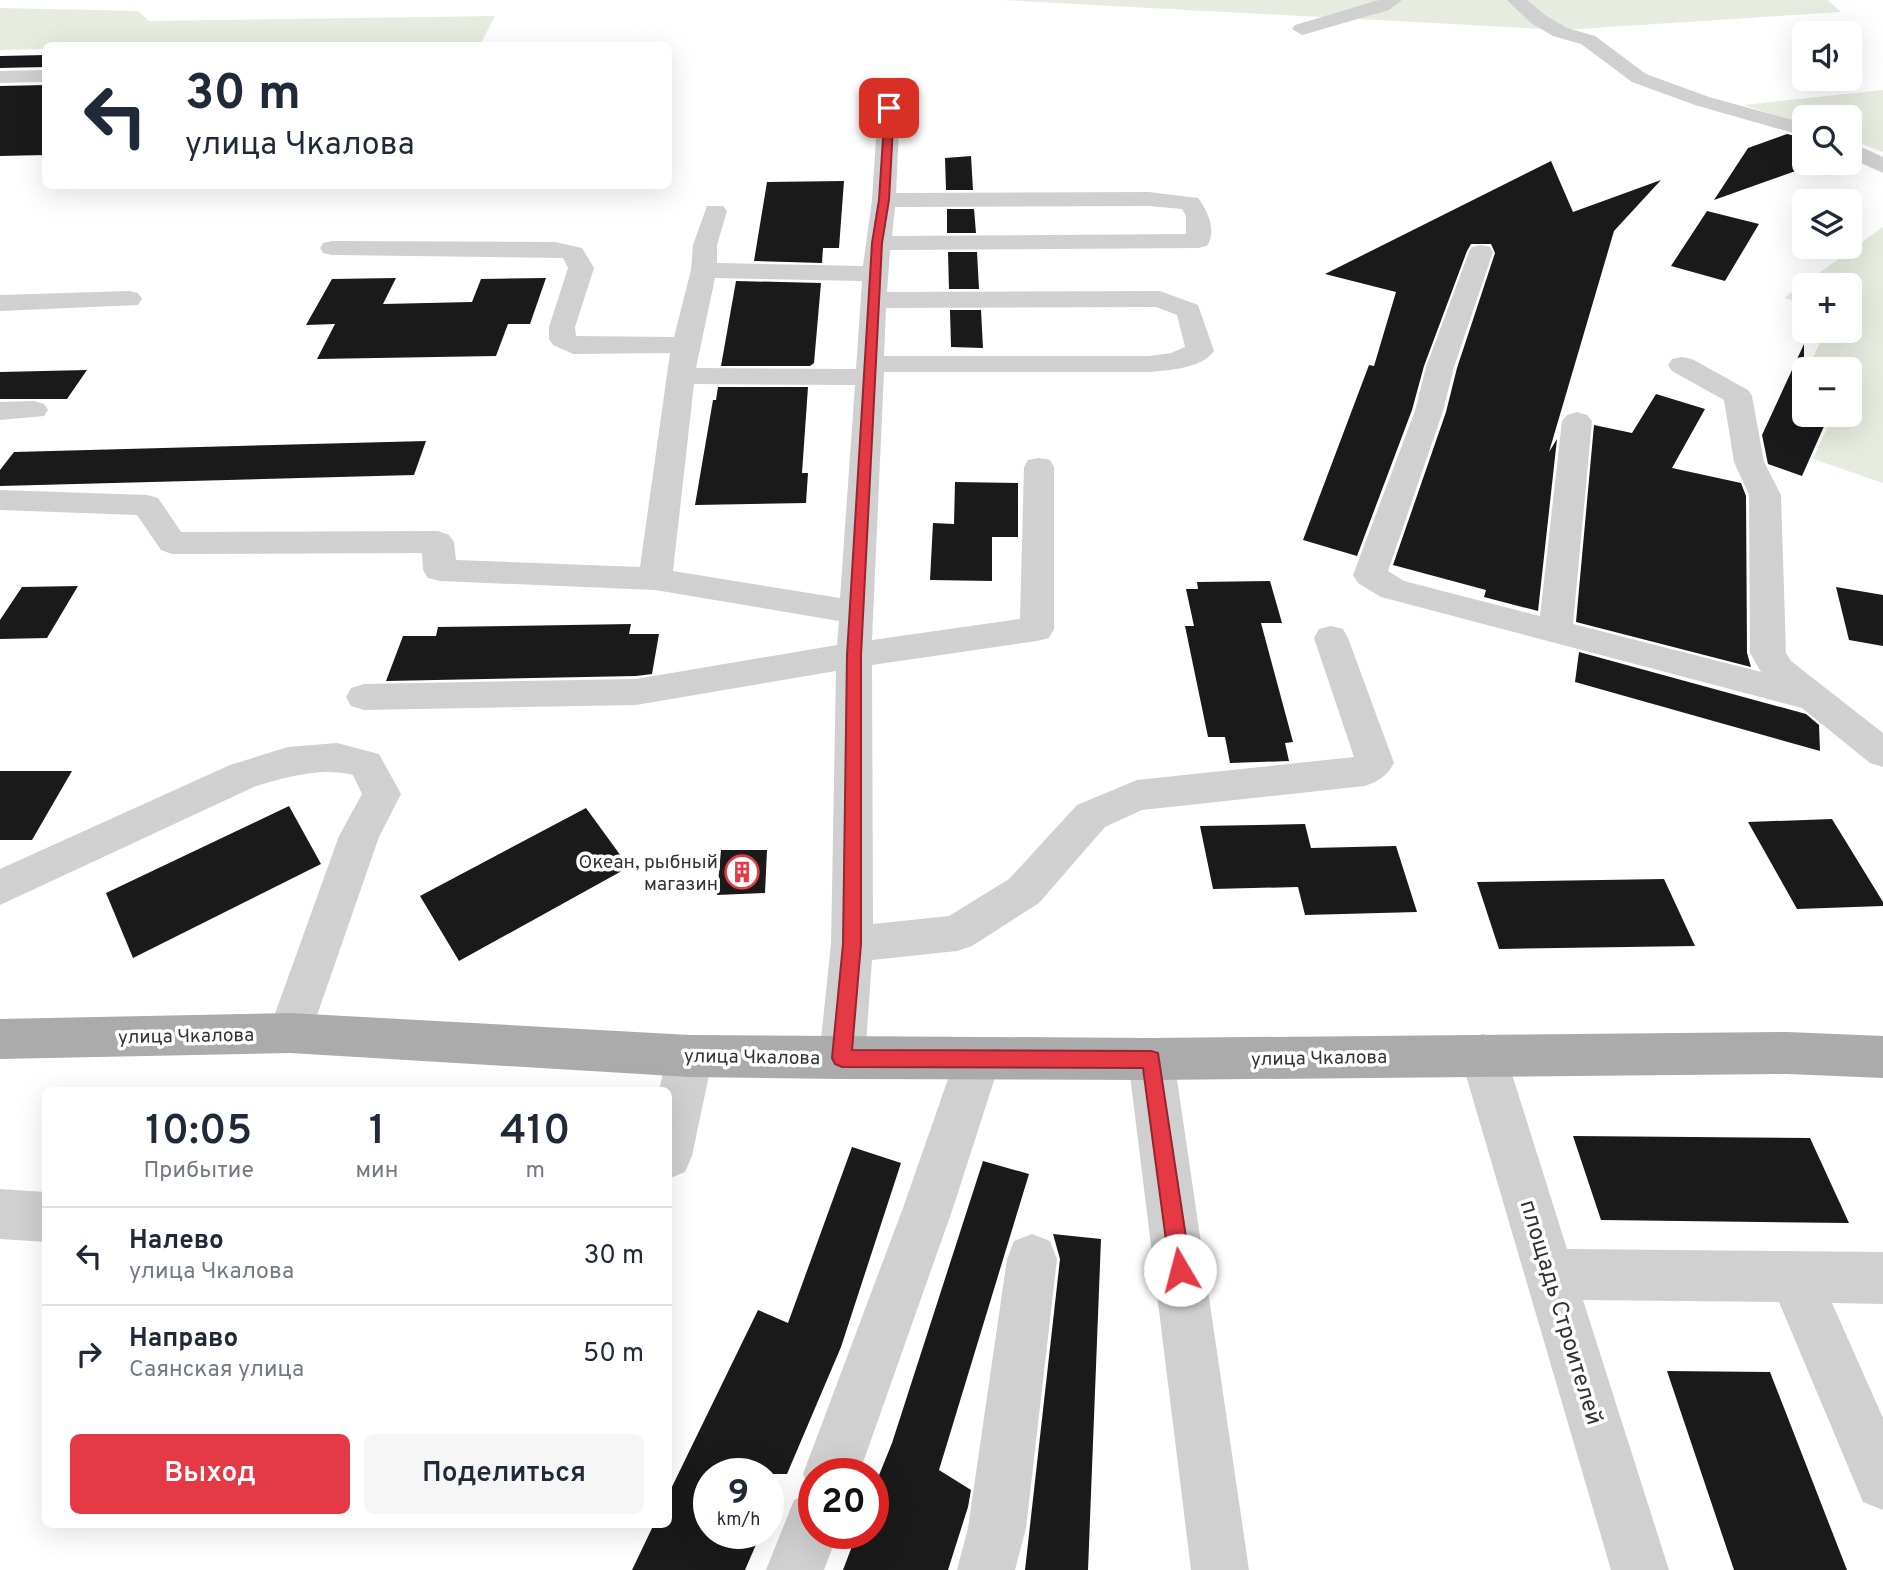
<!DOCTYPE html>
<html lang="ru">
<head>
<meta charset="utf-8">
<style>
	:root { --surface:#fff; --page:#f6f6f7; --text:#1f2937; --muted:#747a83; --line:#e0e1e3; --accent:#e63946 }
	body { margin:0; font-family:Overpass,sans-serif; background:var(--page); color:var(--text); height:100vh; display:flex; flex-direction:column; font-size:26px; white-space:nowrap }
	* { box-sizing:border-box; margin:0 }
	p { font-size:23px; color:var(--muted) }
	.icon { flex:none; width:38px; height:38px; fill:none; stroke:currentColor; stroke-width:2; stroke-linecap:round; stroke-linejoin:round }
	.map { position:relative; flex:1; overflow:hidden }
	.side { position:absolute; left:42px; top:1087px; width:630px; height:441px; display:flex; flex-direction:column; background:var(--surface); border-radius:10px; box-shadow:0 7px 28px #0002 }
	.side>* { flex:none }
	.guide { position:absolute; left:42px; top:42px; width:630px; height:147px; border-radius:10px; box-shadow:0 7px 28px #0002; background:#fff; color:var(--text); overflow:hidden }
	.buttons { position:absolute; left:1792px; top:21px; display:grid; gap:14px }
	.buttons a { display:grid; place-items:center; width:70px; height:70px; border-radius:10px; background:var(--surface); box-shadow:0 7px 28px #0002; font-size:35px }
	.speed { position:absolute; left:693px; top:1458px; display:flex; gap:14px; font-size:35px; font-weight:700; text-align:center }
	.speed>* { display:grid; place-content:center; width:91px; height:91px; border-radius:50%; background:var(--surface); box-shadow:0 7px 28px #0002; line-height:1 }
	.speed small { font-size:18px; font-weight:400 }
	.speed .limit { border:10px solid #d22; background:#fff; color:#111 }
	.pin { position:absolute; display:grid; place-items:center; width:60px; height:60px; color:#fff; margin:-30px; border-radius:14px; box-shadow:0 4px 10px #0006 }
	.me { position:absolute; width:77px; margin:-38px; rotate:352deg; stroke-linejoin:round; filter:drop-shadow(0 0 5px #0008) }
	.turn { display:flex; align-items:center; gap:24px; height:147px; padding:0 28px; font-size:32px }
	.turn .icon { width:91px; height:91px; stroke-width:2.5 }
	.turn b { display:block; font-size:49px; line-height:60px }
	.eta { display:flex; justify-content:space-evenly; align-items:center; height:119px; text-align:center }
	.eta b { font-size:42px; font-weight:600; line-height:49px }
	.cta { display:flex; gap:14px; margin-top:auto; padding:14px 28px }
	.cta a { flex:1; height:80px; border-radius:10px; background:var(--accent); color:#fff; font-size:28px; font-weight:600; line-height:80px; text-align:center }
	.cta a+a { background:var(--page); color:var(--text) }
	ul { padding:0; list-style:none }
	li { display:flex; align-items:center; gap:21px; height:98px; padding:0 28px; border-top:2px solid var(--line) }
	li div { flex:1 }
	li b { display:block; font-size:26px }
	li em { font-style:normal }
	.map>svg:first-child { display:block }
	.green { fill:#e6ecdf }
	.building { fill:#1a1a1a }
	.lines { fill:none; stroke-linecap:round; stroke-linejoin:round }
	.minor { fill:#d0d0d0; fill-rule:evenodd }
	.major { fill:#ababab; fill-rule:evenodd }
	.route { fill:#e63946; stroke:#96252e; stroke-width:2 }
	.labels { text-anchor:middle; stroke-width:7; stroke-linejoin:round; paint-order:stroke }
	.poi-label { font-size:19px; fill:#333; stroke:#fff; text-anchor:end }
	.street-label { font-size:19px; fill:#333; stroke:#fff }
	.near-street-label { font-size:23px; fill:#333; stroke:#fff }
</style>
</head>
<body>
<div class="map">
<svg width="1883" height="1570" viewBox="0 0 1883 1570">
	<rect width="100%" height="100%" fill="#fff"/>
	<g class="green">
		<path d="M1002 0H1828L1841 12 1562 30Z"/>
		<path d="M0 8 138 11 149 21 495 16 480 45 46 46 45 49 0 50Z"/>
		<path d="M1883 90V152L1850 140V117H1804V125L1744 105Z"/>
		<path d="M1883 227V483L1813 459 1833 415H1850V369H1807L1826 331H1850V285H1804V304L1784 298Z"/>
	</g>
	<g class="building">
		<path d="M46 55V67L0 68V56Z"/>
		<path d="M46 85V155L0 156V86Z"/>
		<path d="M1787 134 1804 138V168L1714 200 1748 148Z"/>
		<path d="M971 156 973 190H946L945 158Z"/>
		<path d="M1551 161 1573 212 1661 180 1614 231 1549 452 1557 439 1538 611 1484 597 1486 590 1393 565 1446 412 1457 368 1495 253 1491 244H1471L1467 251 1424 366 1412 410 1357 556 1303 540 1369 365 1374 366 1396 292 1325 274Z"/>
		<path d="M844 181 839 248H823L822 263 754 261 767 182Z"/>
		<path d="M947 209H974L976 233H947Z"/>
		<path d="M1707 211 1759 224 1725 281 1671 266Z"/>
		<path d="M948 252H977L979 289H949Z"/>
		<path d="M396 278 383 304 472 302 481 279 546 278 530 324H508L496 356 317 359 335 324 306 325 332 279Z"/>
		<path d="M736 281 821 283 814 363 810 366H721Z"/>
		<path d="M950 310H981L983 348 951 347Z"/>
		<path d="M1804 344V415H1829L1802 476 1768 464 1762 435Z"/>
		<path d="M87 370 67 399H0V372Z"/>
		<path d="M718 387H808L802 473H808L806 503 695 505 713 400H716Z"/>
		<path d="M1656 394 1705 409 1672 468 1741 483 1746 496 1747 653 1751 667 1576 622 1594 425 1632 433Z"/>
		<path d="M426 441 414 475 0 486V470L14 452Z"/>
		<path d="M955 482 1018 483V537H992V581L930 580 933 523 954 524Z"/>
		<path d="M1270 581 1282 623H1261L1293 742 1285 743 1289 761 1230 763 1225 737H1208L1185 626H1194L1186 589H1198L1197 582Z"/>
		<path d="M78 586 47 638 0 639V620L22 587Z"/>
		<path d="M1836 587 1883 595V646L1849 640Z"/>
		<path d="M631 624 629 634H659L652 674 636 676 386 681 403 636H436L438 627Z"/>
		<path d="M1579 652 1806 714 1819 725 1820 751 1575 682Z"/>
		<path d="M0 771H72L32 840H0Z"/>
		<path d="M289 806 321 864 133 958 106 893Z"/>
		<path d="M586 808 629 867 459 961 420 896Z"/>
		<path d="M1832 819 1883 902V906L1797 909 1748 822Z"/>
		<path d="M1305 824 1311 848 1396 846 1417 912 1305 915 1298 887 1213 889 1200 826Z"/>
		<path d="M721 850H767L765 893 717 895Z"/>
		<path d="M1664 879 1695 946 1499 949 1477 882Z"/>
		<path d="M1573 1136 1810 1138 1849 1223 1601 1220Z"/>
		<path d="M852 1147 901 1163 841 1347 787 1474H709V1533H761L745 1570H632L654 1524H668V1495L758 1310 788 1323Z"/>
		<path d="M983 1161 1029 1174 939 1470 971 1490 968 1507 948 1570H843L857 1533H873V1490L892 1443Z"/>
		<path d="M1053 1234 1101 1239 1088 1570H1025L1060 1259Z"/>
		<path d="M1667 1371 1770 1372 1847 1570H1734Z"/>
	</g>
	<g class="lines">
		<g class="minor">
			<path d="M1379 0H1402L1389 10 1309 33 1302 35 1292 29 1295 25Z"/>
			<path d="M1507 0H1527L1545 15 1567 28 1595 36 1646 74 1709 97 1804 123V136L1695 105 1632 82 1581 44 1553 36 1531 23Z"/>
			<path d="M46 70V82L0 83V71Z"/>
			<path d="M889 102 897 103 900 108 896 193 1149 192 1198 198C1208 211 1217 231 1207 246L1198 248 890 250 887 292 1160 291 1198 305 1214 351C1201 369 1169 370 1149 372H884L872 640 1020 619 1024 467 1028 460 1039 458 1050 460 1054 467V629L1049 638 1037 641 872 665 873 924 949 916 1009 879 1077 805 1137 780 1354 757 1314 638 1319 629 1331 626 1343 629 1348 638 1394 763C1387 776 1379 781 1365 786L1142 810 1105 827 1039 903 972 946 957 951 872 960 865 1058 858 1073 842 1079 826 1073 819 1058 831 944 836 671 636 705 364 710 351 706 346 697 351 688 364 684 636 679 837 645 839 621 655 590 440 581 428 578 423 570 422 553 172 554 161 550 137 515 0 510V490L147 495 158 498 181 532 438 531 449 535 454 542 456 560 640 567 670 353 573 354 553 345 549 339V327L568 268 563 258 332 255 323 253 320 248 323 243 332 241 555 242 582 248 594 268 575 327 576 336 674 337 691 270 693 245 707 206H723L727 211 717 245V263L863 266 872 200 878 108 881 103ZM1149 206 1182 209 1186 216V234L892 236 895 207ZM715 278 862 281 856 369 696 368ZM1156 307 1177 315 1185 347 1171 353 1149 356H884L886 308ZM694 384 855 385 840 598 673 571Z"/>
			<path d="M1850 142 1883 157V173L1850 158Z"/>
			<path d="M1481 245 1490 247 1493 252 1454 367 1443 411 1388 571 1404 581 1540 616 1562 421 1567 415 1577 412 1587 415 1592 421 1573 624 1761 672 1750 653 1749 495 1734 462 1724 400 1672 371 1668 365 1672 359 1682 357 1692 359 1748 390 1752 396 1764 462 1781 495 1786 653 1791 661 1883 733V767L1870 763 1802 708 1381 597 1358 583 1353 575 1415 411 1426 367 1469 252 1472 247Z"/>
			<path d="M129 291 138 293 142 299 138 305 0 311V295Z"/>
			<path d="M34 401 44 404 48 410 44 416 0 420V402Z"/>
			<path d="M337 743 379 754 401 794 379 837 306 1047 290 1053 274 1047 268 1033 339 836 362 794 353 775C321 767 287 777 256 786L0 905V869L230 765 288 747Z"/>
			<path d="M1483 1034 1499 1040 1506 1055 1567 1249 1883 1252V1304L1832 1303 1883 1418V1510L1863 1502 1779 1302 1583 1300 1669 1570H1611L1460 1055 1467 1040Z"/>
			<path d="M690 1035 706 1041 713 1056 692 1156 685 1172 668 1179V1090H659L667 1056 674 1041Z"/>
			<path d="M978 1038 994 1044 1001 1059 953 1208 859 1474H814V1533H838L824 1570H766L794 1500 811 1493 803 1474 903 1208 955 1059 962 1044Z"/>
			<path d="M1151 1038 1167 1044 1174 1059 1249 1570H1191L1128 1059 1135 1044Z"/>
			<path d="M0 1189 46 1192V1242L0 1239Z"/>
			<path d="M1032 1234 1050 1241 1057 1259 1026 1528 1015 1570H957L968 1528 1007 1259 1014 1241Z"/>
		</g>
		<path class="major" d="M290 1013 690 1035 1151 1038 1787 1032 1883 1036V1078L1787 1074 1151 1080 842 1079 690 1077 290 1053 0 1059V1019Z"/>
	</g>
	<path class="route" d="M889 106 894 108 889 200 882 243 861 655V944L852 1050 1151 1051 1158 1053 1191 1270 1188 1278 1180 1281 1173 1278 1170 1270 1143 1068 842 1067 835 1064 832 1058 843 944 847 655 872 243 879 200 885 108Z"/>
	<defs>
		<symbol id="building-ring" viewBox="-11 -11 22 22"><circle r="9.5" fill="#fff" stroke="#e63946" stroke-width="1.5"/><path d="M-4-6H4V6H1V3H-1V6H-4ZM-2.5-4.3h1.7v1.8h-1.7ZM.8-4.3h1.7v1.8H.8ZM-2.5-1h1.7V.8h-1.7ZM.8-1h1.7V.8H.8Z" fill="#e63946"/></symbol>
	</defs>
	<g fill-rule="evenodd">
		<use href="#building-ring" x="723" y="853" width="38" height="38"/>
	</g>
	<g class="labels">
		<g class="poi-label">
			<text x="718" y="868">Океан, рыбный<tspan x="718" dy="22">магазин</tspan></text>
		</g>
		<g class="street-label">
			<text transform="translate(186 1035) rotate(-1)" y="7">улица Чкалова</text>
			<text transform="translate(752 1056) rotate(1)" y="7">улица Чкалова</text>
			<text transform="translate(1319 1057) rotate(-1)" y="7">улица Чкалова</text>
		</g>
		<g class="near-street-label">
			<text transform="translate(1562 1312) rotate(73)" y="8">площадь Строителей</text>
		</g>
	</g>
</svg>
<div class="buttons">
<a><svg class="icon" aria-label="sound" viewBox="0 0 24 24"><path d="M4 9h4l5-4v14l-5-4H4zM17 9q2 3 0 6"/></svg></a>
<a><svg class="icon" aria-label="search" viewBox="0 0 24 24"><circle cx="10" cy="10" r="6"/><path d="M15 15l6 6"/></svg></a>
<a><svg class="icon" aria-label="layers" viewBox="0 0 24 24"><path d="M12 4l9 5-9 5-9-5zM3 14l9 5 9-5"/></svg></a>
<a>+</a>
<a>−</a>
</div>
<div class="speed"><div>9<small>km/h</small></div><div class="limit">20</div></div>
<div class="pin" style="left:889px;top:108px;background:#d93025"><svg class="icon" aria-label="arrive" viewBox="0 0 24 24"><path d="M6 21V4h12l-3 4 3 4H6"/></svg></div>
<svg class="me" style="left:1180px;top:1270px" viewBox="-20 -20 40 40"><circle r="19" fill="#fff"/><path d="M0-13L10 11 0 6-10 11z" fill="#e63946"/></svg>
<div class="guide">
<div class="turn"><svg class="icon" aria-label="left" viewBox="0 0 24 24"><path d="M17 20v-9H6M10 6l-5 5 5 5"/></svg><div><b>30 m</b>улица Чкалова</div></div>
</div>
<section class="side">
<div class="eta">
<div><b>10:05</b><p>Прибытие</p></div>
<div><b>1</b><p>мин</p></div>
<div><b>410</b><p>m</p></div>
</div>
<ul>
<li><svg class="icon" aria-label="left" viewBox="0 0 24 24"><path d="M17 20v-9H6M10 6l-5 5 5 5"/></svg><div><b>Налево</b><p>улица Чкалова</p></div><em>30 m</em></li>
<li><svg class="icon" aria-label="right" viewBox="0 0 24 24"><path d="M7 20v-9h11M14 6l5 5-5 5"/></svg><div><b>Направо</b><p>Саянская улица</p></div><em>50 m</em></li>
</ul>
<div class="cta"><a>Выход</a><a>Поделиться</a></div>
</section>
</div>
</body>
</html>
